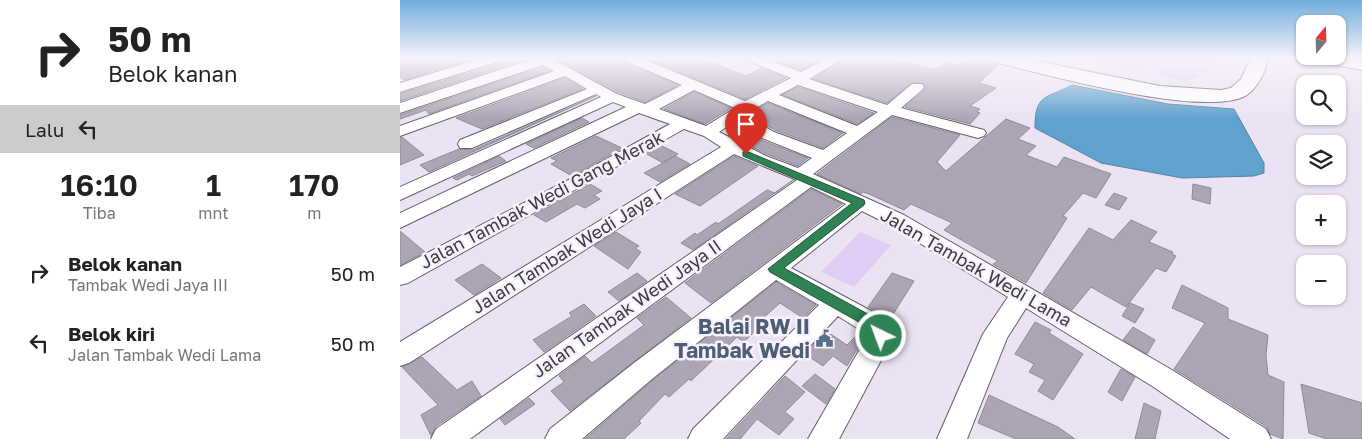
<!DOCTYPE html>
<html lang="id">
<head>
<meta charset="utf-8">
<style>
	:root { --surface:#fff; --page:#f2f2f2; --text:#222; --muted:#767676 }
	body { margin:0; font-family:"Golos Text",sans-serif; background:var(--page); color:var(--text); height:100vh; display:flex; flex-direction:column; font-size:19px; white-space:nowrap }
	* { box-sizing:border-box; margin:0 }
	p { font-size:16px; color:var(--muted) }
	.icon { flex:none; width:28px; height:28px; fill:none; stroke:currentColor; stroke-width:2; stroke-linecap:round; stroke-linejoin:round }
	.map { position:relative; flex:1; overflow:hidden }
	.side { display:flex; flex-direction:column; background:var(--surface); width:400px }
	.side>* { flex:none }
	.top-card { background:#fff; color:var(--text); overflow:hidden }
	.needle { width:32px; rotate:19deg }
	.fabs { position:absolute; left:896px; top:15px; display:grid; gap:10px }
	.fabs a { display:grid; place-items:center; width:50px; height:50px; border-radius:10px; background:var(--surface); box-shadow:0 1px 4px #0004; font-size:25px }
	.pin { position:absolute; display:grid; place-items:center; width:42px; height:42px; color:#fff; margin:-51px -21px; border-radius:50% 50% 50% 0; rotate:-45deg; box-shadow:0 0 5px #0007 }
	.pin .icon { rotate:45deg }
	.me { position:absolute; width:55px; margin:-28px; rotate:318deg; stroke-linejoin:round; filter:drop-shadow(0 0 4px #0008) }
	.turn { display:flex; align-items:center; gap:18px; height:105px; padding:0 25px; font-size:22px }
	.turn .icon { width:65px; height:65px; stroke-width:2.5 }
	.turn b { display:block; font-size:35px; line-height:42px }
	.then { display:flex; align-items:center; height:48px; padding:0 25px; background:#0003; gap:10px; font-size:19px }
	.eta { display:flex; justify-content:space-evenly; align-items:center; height:85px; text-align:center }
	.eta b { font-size:30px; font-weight:600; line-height:35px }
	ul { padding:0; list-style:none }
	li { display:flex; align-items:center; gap:15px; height:70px; padding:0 25px }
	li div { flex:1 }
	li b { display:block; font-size:19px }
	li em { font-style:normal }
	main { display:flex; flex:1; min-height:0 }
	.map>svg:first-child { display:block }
	.green { fill:#e0cdf5 }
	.water { fill:#5fa2ce; stroke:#5583a4 }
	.building { fill:#ada5b4; stroke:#918997 }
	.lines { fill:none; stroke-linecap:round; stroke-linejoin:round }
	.street-casing { stroke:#645e6b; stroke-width:2 }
	.secondary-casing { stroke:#645e6b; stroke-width:2 }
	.street { fill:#fff; fill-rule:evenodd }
	.secondary { fill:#fff; fill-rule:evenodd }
	.route { fill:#2f8254; stroke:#1f5437 }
	.labels { text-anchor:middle; stroke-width:5; stroke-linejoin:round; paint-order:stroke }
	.street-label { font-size:18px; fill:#3e3b41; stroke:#f7f1fe }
	.near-service-label { font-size:21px; font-weight:bold; fill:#4e5e75; stroke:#f7f1fe; text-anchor:end }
</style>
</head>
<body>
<main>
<section class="side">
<div class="top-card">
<div class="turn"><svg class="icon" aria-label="right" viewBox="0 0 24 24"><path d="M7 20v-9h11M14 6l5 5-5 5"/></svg><div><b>50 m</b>Belok kanan</div></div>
<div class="then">Lalu<svg class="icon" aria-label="left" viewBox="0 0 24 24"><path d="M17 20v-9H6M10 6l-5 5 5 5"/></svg></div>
</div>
<div class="eta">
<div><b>16:10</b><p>Tiba</p></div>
<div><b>1</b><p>mnt</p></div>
<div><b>170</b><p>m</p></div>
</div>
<ul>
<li><svg class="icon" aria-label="right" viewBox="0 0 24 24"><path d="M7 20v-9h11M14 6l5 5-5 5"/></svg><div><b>Belok kanan</b><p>Tambak Wedi Jaya III</p></div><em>50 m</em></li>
<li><svg class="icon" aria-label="left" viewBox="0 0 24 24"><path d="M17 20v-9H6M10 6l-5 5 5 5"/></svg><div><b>Belok kiri</b><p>Jalan Tambak Wedi Lama</p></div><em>50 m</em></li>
</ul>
</section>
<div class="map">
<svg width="962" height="439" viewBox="0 0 962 439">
	<rect width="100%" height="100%" fill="#ebe3f3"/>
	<g class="green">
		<path d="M687 58H824V59L796 78 786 81 772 79 746 67 731 71 708 66Z"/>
		<path d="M460 232 491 245 454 287 421 272Z"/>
	</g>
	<path class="water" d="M672 85 768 104 834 109 864 163V173L854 176 782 178 701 163 635 128C635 93 646 99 672 85Z"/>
	<g class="building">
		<path d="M10 58H75L4 80 0 77V61Z"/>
		<path d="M103 58 113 63 0 101V94L101 63Z"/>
		<path d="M155 58H222L224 63 278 85 245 102 218 92Z"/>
		<path d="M246 58H300L346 76 361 68 386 78 345 99Z"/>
		<path d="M382 58H424L401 70 377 61Z"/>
		<path d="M446 58H485L533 69 535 67 539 68 545 62 557 65 572 58H588L592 63 598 65 579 83 596 88 570 106 580 109 577 112 580 113 570 124 505 107 524 91 526 86 522 82 511 83 487 103 413 79Z"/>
		<path d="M143 67 149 71 29 114 26 110 0 119V115Z"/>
		<path d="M165 78 183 89 82 129 56 118Z"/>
		<path d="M398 87 474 113 457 124 383 95Z"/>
		<path d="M294 92 331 108 305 124 264 109Z"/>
		<path d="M196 96 29 172 20 165 59 149 73 150Z"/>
		<path d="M368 103 443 133 423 148 375 130 348 115Z"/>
		<path d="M492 117 560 135 537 162 546 171 606 119 630 128 618 139 636 146 626 155 657 167 664 157 711 174 696 198 683 193 663 216 667 218 626 283 593 264 598 261 544 230 552 223 511 204 504 210 469 194 463 192 461 194 417 174Z"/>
		<path d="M182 118 189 122 134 148 126 144Z"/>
		<path d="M196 136 222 148 172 176 151 164 157 161 151 158Z"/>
		<path d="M2 137 24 155 0 165V138Z"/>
		<path d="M357 137 361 140 408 158 398 166 367 154 346 144Z"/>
		<path d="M260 145 278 154 264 162 275 156 290 164 260 182 244 173 263 163 245 153Z"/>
		<path d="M99 156 106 161 72 176 69 174 57 180 53 178Z"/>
		<path d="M334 156 358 166 300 206 275 194Z"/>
		<path d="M393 180 293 250 281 243 295 233 297 235 316 222 318 224 367 190 375 193Z"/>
		<path d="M190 184 202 191 194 195 200 199 185 208 177 204 146 222 134 215Z"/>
		<path d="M793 184 811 188 810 204 792 199Z"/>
		<path d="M411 189 442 204 311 303 285 283Z"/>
		<path d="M714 193 727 198 719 210 705 205Z"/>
		<path d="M731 220 757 232 749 242 773 252 772 254 776 256 766 272 756 268 726 307 691 287 672 310 643 293 689 228 713 240Z"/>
		<path d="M0 231 25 252 0 265Z"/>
		<path d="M216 232 239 246 235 248 241 252 228 269 194 246Z"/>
		<path d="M82 264 101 278 74 295 55 280Z"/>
		<path d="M237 273 247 281 219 301 208 292Z"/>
		<path d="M492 273 514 281 490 319 468 307Z"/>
		<path d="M376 282 416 305 403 318 380 303 361 320 364 322 344 342 337 337 291 381 289 379 269 397 265 394 239 421 241 423 224 439H185L253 380Z"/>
		<path d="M782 285 828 308V319L868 335 866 355 868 375 884 382 883 439 870 434 867 427 774 369 805 323 772 308Z"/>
		<path d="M266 297 291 318 170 411 151 391 164 382 159 376 185 356 192 363 244 325 237 318Z"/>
		<path d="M730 303 744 309 735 323 722 316Z"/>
		<path d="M184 304 196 316 144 352 133 340 172 316 169 313Z"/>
		<path d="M635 322 651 330 649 333 683 354 653 400 638 391 645 380 629 372 634 364 615 354Z"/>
		<path d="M733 327 755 340 747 354 723 340Z"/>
		<path d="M426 331 447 345 460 332 465 336 447 366 433 356 423 366 405 354Z"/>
		<path d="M22 357 57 390 72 381 81 396 35 427 31 436 21 415 38 405 2 367Z"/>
		<path d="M721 369 735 377 722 401 708 392Z"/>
		<path d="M415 374 435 389 426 404 402 386Z"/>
		<path d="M385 376 405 392 385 412 394 419 379 435 357 419 340 439H326Z"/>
		<path d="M901 384 962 403V439H927L909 433Z"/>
		<path d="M589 395 658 427 675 439H616L578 423Z"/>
		<path d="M129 398 135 404 105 425 100 419Z"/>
		<path d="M744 403 761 411 755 439H735Z"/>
	</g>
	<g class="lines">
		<defs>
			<g id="street">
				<path d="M82 58H101L100 61 0 92V83Z"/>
				<path d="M135 58H151L217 94 245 104 282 85 225 61 224 58H241L345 101 391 78 348 61 347 58H364L401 72 428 58H444L409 79 487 105 512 84H522L524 87 522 90 501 108 584 130 586 133 584 136 578 138 492 115 413 174 504 215 772 370 866 429 871 439H830L752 386 626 308 607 338 567 439H537L583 334 608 297 490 225 462 211 391 268 488 320 493 330 494 336 439 439H408L468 335 438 316 323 439H288L293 429 419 305 376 280 252 379 182 439H145L150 429 234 363 446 204 411 187 70 439H31L36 429 397 180 334 154 9 363 0 366V342L321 147 304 136 284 129 8 283 0 285V267L174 177 270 124 239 113 0 228V213L226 107 213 102 0 200V187L201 97 196 94 72 148H60L58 144 60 140 187 89 165 76 0 136V126L154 71 143 65 0 113V103ZM398 85 478 112 457 126 379 95ZM294 90 335 108 306 126 259 109ZM368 101 447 133 423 150 374 132 344 115ZM334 122 362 138 412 158 398 168 366 156 319 132Z"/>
			</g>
			<g id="secondary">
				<path d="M591 58H622L760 86 821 90 831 88 841 79 851 58H869C866 63 866 67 864 72 861 80 853 92 845 96 802 118 644 74 594 62Z"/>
				<path d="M915 58 962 60V70L918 62Z"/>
			</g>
		</defs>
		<use href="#street" class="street-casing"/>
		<use href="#secondary" class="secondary-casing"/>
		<use href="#street" class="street"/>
		<use href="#secondary" class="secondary"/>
	</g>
	<linearGradient id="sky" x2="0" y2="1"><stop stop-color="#71adde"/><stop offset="0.49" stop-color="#f6f2fa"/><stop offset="1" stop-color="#f6f2fa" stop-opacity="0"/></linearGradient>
	<rect width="962" height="119" fill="url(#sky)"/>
	<path class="route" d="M346 151 464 200 465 203 464 205 384 268 484 323 488 336 486 340 481 342 476 340 473 330 370 272 368 269 452 203 343 156V152Z"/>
	<defs>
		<symbol id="civic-bare" viewBox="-9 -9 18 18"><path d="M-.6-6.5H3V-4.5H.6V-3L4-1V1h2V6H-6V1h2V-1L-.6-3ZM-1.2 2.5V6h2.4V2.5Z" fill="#5c6f8a" stroke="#f7f1fe" stroke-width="2.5" paint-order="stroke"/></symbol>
	</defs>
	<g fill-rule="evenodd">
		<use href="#civic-bare" x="412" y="326" width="25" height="25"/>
	</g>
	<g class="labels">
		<g class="street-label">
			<text transform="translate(142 200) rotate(-28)" y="6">Jalan Tambak Wedi Gang Merak</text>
			<text transform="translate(167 251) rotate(-32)" y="6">Jalan Tambak Wedi Jaya I</text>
			<text transform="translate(576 268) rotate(30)" y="6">Jalan Tambak Wedi Lama</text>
			<text transform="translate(227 309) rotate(-35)" y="6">Jalan Tambak Wedi Jaya II</text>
		</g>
		<g class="near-service-label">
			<text x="410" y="334">Balai RW II<tspan x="410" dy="24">Tambak Wedi</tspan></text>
		</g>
	</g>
</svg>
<div class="fabs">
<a><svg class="needle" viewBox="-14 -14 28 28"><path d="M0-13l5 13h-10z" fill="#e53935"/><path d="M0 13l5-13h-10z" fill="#767676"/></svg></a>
<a><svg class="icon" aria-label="search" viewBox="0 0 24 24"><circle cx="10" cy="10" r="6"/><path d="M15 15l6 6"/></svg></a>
<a><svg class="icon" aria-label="layers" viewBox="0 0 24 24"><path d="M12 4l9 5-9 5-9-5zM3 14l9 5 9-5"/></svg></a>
<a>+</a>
<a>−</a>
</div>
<div class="pin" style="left:346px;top:154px;background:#d93025"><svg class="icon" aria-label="arrive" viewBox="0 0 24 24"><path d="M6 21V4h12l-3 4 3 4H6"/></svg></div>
<svg class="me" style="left:481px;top:336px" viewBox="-20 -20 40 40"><circle r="17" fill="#2f8254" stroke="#fff" stroke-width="3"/><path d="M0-11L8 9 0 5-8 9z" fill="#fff"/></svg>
</div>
</main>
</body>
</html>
